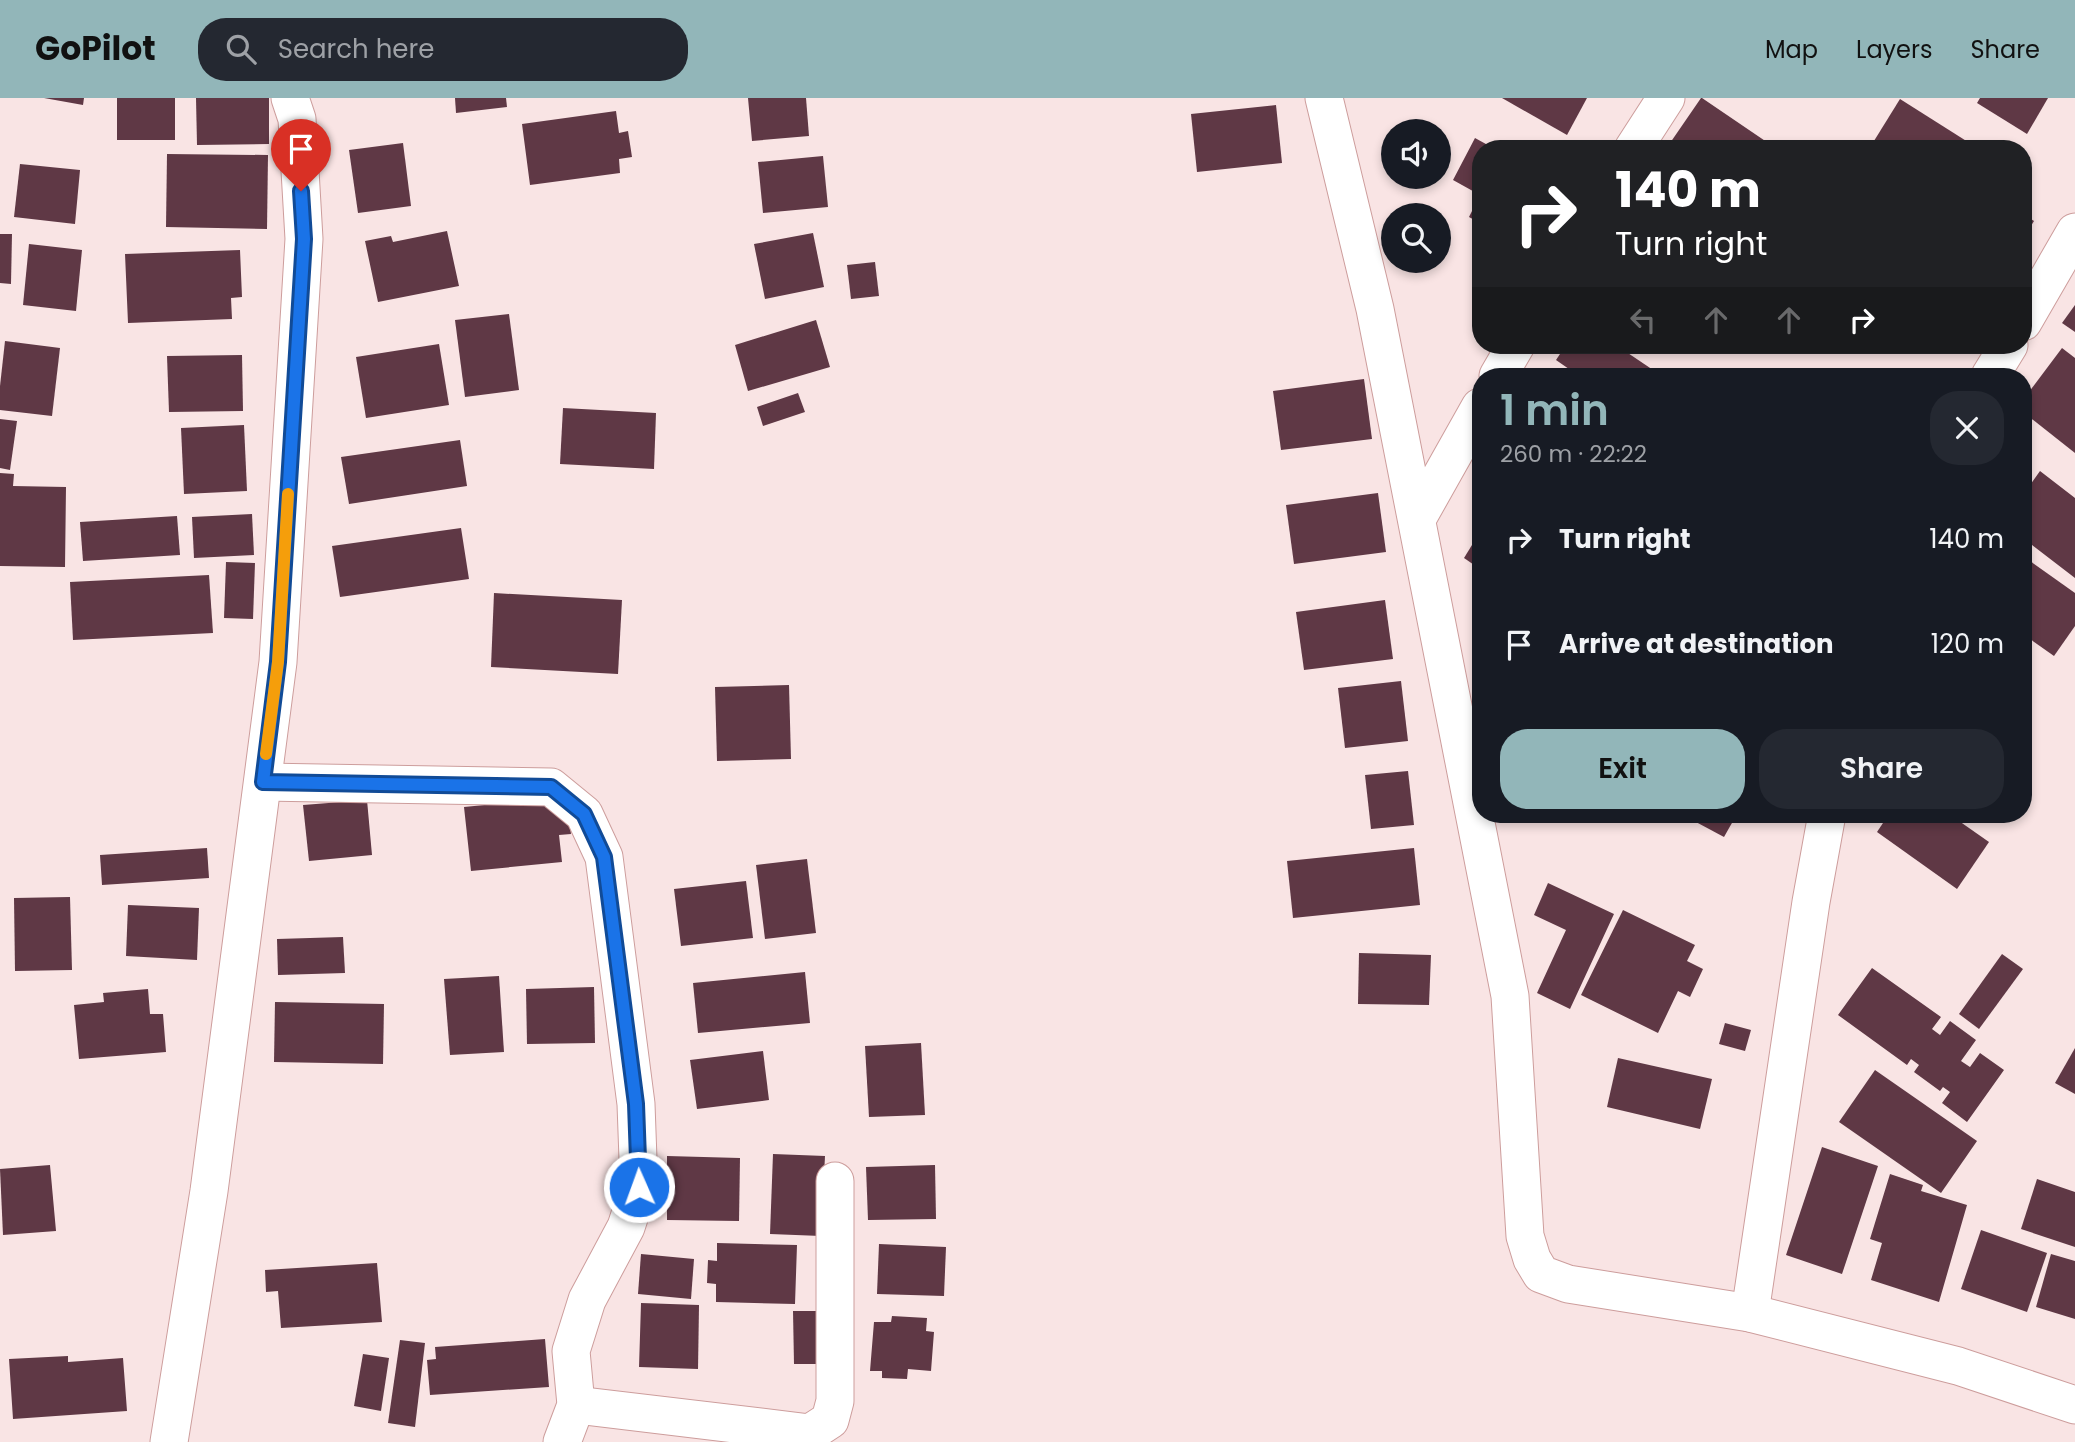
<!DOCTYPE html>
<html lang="en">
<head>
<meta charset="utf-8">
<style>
	:root { --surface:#171b24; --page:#242831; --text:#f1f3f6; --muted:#9ea1a6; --accent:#92b6b9 }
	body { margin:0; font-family:Poppins,sans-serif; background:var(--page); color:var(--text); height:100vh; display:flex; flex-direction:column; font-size:26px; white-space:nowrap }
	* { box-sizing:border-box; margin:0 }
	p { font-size:23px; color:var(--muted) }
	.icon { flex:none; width:38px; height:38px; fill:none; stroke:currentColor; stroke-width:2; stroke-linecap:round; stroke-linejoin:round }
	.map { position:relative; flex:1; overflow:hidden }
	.drawer { position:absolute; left:1472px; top:270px; width:560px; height:455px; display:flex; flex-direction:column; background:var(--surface); border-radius:28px; box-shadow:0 4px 10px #0003 }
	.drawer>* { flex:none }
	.guide { position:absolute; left:1472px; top:42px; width:560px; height:214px; border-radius:28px; box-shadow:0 4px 10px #0003; background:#202124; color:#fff; overflow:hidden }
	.buttons { position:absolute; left:1381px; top:21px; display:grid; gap:14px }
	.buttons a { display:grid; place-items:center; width:70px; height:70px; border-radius:50%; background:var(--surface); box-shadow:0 4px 10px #0003; font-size:35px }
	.pin { position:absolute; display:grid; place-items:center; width:60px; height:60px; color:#fff; margin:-72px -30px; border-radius:50% 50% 50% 0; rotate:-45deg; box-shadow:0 0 7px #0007 }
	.pin .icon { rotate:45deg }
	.me { position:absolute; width:77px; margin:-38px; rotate:358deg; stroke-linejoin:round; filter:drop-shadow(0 0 5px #0008) }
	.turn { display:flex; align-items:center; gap:24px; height:147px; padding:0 28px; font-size:32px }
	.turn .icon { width:91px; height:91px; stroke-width:2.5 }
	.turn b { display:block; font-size:49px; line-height:60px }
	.lanes { display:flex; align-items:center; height:66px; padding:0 28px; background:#0003; justify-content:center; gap:35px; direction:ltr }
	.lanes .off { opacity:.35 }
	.round { display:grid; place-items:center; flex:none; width:74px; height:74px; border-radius:28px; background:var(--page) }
	.summary { display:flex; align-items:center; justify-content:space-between; height:119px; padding:0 28px }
	h1 { font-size:42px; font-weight:600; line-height:52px; color:var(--accent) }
	.button { display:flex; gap:14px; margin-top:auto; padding:14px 28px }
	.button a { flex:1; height:80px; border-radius:28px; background:var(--accent); color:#111; font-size:28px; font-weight:600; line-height:80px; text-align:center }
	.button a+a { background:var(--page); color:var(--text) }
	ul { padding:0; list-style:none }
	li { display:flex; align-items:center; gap:21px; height:105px; padding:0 28px }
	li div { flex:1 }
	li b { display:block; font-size:26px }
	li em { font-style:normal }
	header { display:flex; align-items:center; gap:42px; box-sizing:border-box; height:98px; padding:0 35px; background:var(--accent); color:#111 }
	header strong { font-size:33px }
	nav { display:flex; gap:38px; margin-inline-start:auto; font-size:24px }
	.search { width:490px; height:63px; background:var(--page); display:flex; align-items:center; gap:18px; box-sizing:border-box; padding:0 24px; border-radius:28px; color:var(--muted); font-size:26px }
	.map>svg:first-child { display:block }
	.building { fill:#5f3845 }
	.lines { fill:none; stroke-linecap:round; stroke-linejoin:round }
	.minor-casing { stroke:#cd9d9c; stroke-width:39 }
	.minor { stroke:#fff; stroke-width:37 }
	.route-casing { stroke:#114b97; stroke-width:18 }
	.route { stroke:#1a73e8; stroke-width:12 }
	.slow { stroke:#f59e0b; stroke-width:12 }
</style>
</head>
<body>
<header>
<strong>GoPilot</strong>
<div class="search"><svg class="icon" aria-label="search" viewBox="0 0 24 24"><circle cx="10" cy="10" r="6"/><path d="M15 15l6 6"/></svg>Search here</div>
<nav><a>Map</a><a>Layers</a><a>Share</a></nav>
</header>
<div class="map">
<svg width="2075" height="1344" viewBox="0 0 2075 1344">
	<rect width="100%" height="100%" fill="#f9e4e4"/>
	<g class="building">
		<path d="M44 0H84L83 7Z"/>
		<rect x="117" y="0" width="58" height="42"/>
		<path d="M196 0H269V46L197 47Z"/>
		<path d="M455 0H506L507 9 456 15Z"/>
		<path d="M748 0H806L809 38 752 43Z"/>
		<path d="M1502 0H1587L1567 37Z"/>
		<path d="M1701 0H1702L1777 51H1673L1668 48Z"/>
		<path d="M1980 0H2048L2027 36 1977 5Z"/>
		<path d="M1900 1 1979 51H1869Z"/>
		<path d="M1276 7 1282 65 1197 74 1191 16Z"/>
		<path d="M616 13 619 35 628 33 632 59 619 61 620 75 530 87 522 26Z"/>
		<path d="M1475 40 1495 51H1480V125L1469 119 1480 97 1453 82Z"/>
		<path d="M403 45 411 108 358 115 349 52Z"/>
		<path d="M167 56 268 57 267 131 166 129Z"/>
		<path d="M823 58 828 109 763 115 758 64Z"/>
		<path d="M20 66 80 72 75 126 14 119Z"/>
		<path d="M2023 116 2034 123 2023 141Z"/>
		<path d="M447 133 459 188 378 204 365 143 391 138 393 144Z"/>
		<path d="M813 135 824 189 765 201 754 146Z"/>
		<path d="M0 136H12L11 186 0 185Z"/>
		<path d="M29 146 82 152 76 213 23 207Z"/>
		<path d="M240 152 242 199 231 200 232 221 128 225 125 156Z"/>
		<path d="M875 164 879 198 851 201 847 167Z"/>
		<path d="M2075 207V234L2062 225Z"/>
		<path d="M509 216 519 292 465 299 455 222Z"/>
		<path d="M816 222 830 269 748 293 735 247Z"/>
		<path d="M5 243 60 250 52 318 0 312V288Z"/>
		<path d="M439 246 449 307 366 320 356 259Z"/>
		<path d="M1566 247H1616L1662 278H1579L1556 262Z"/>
		<path d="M2062 250 2075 260V355L2023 314V302Z"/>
		<path d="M242 257 243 313 169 314 167 258Z"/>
		<path d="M1364 281 1372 341 1281 352 1273 293Z"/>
		<path d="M798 295 805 314 763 328 757 309Z"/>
		<path d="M563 310 656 315 654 371 560 366Z"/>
		<path d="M0 321 17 323 10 372 0 370Z"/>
		<path d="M244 327 247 393 184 396 181 330Z"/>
		<path d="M460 342 467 388 349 406 341 359Z"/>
		<path d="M2040 373 2075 400V480L2023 440V382L2030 387Z"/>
		<path d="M0 375 14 376 13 388 66 389 65 469 0 468Z"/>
		<path d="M1378 395 1386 454 1294 466 1286 407Z"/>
		<path d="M252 416 254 457 194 460 192 419Z"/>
		<path d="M177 418 180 457 83 463 80 424Z"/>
		<path d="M461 430 469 481 340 499 332 448Z"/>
		<path d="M1480 434V471L1464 460Z"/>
		<path d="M2023 458 2075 495V528L2054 558 2023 536Z"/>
		<path d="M226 464 255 465 253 521 224 520Z"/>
		<path d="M209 477 213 535 73 542 70 484Z"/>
		<path d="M494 495 622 502 618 576 491 569Z"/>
		<path d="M1385 502 1393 561 1304 572 1296 514Z"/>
		<path d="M1401 583 1408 643 1345 650 1338 590Z"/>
		<path d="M789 587 791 661 717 663 715 589Z"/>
		<path d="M1408 673 1414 727 1371 731 1365 677Z"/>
		<path d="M558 700 568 711 571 736 559 737 562 764 471 773 464 709Z"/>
		<path d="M367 702 372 757 309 763 303 707Z"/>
		<path d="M1681 716H1737L1724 739Z"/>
		<path d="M1889 716H1949L1989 744 1957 791 1877 734Z"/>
		<path d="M207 750 209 780 102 787 100 757Z"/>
		<path d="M1414 750 1420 807 1293 820 1287 763Z"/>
		<path d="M807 761 816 835 765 841 756 767Z"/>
		<path d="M746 783 753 840 681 848 674 791Z"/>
		<path d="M1548 785 1614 816 1570 911 1537 895 1566 832 1534 817Z"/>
		<path d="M70 799 72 872 15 873 14 800Z"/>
		<path d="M128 807 199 810 197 862 126 858Z"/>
		<path d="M1623 812 1695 847 1687 863 1703 871 1690 899 1678 893 1658 935 1581 897Z"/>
		<path d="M343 839 345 875 278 877 277 841Z"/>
		<path d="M1359 855 1431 857 1429 907 1358 906Z"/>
		<path d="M2002 856 2023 871 1979 931 1959 916Z"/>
		<path d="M1872 870 1941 919 1932 931 1940 937 1950 923 1976 942 1961 963 1970 969 1980 955 2004 972 1967 1024 1942 1005 1950 994 1943 989 1940 993 1914 974 1919 967 1911 961 1907 967 1838 917Z"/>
		<path d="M805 874 810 925 698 935 693 885Z"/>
		<path d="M499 878 504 954 450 957 444 881Z"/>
		<path d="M594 889 595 945 527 946 526 891Z"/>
		<path d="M148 891 150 916H163L166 954 79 961 74 907 104 904 103 895Z"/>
		<path d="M275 904 384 906 383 966 274 964Z"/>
		<path d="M1725 925 1751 932 1745 953 1719 946Z"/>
		<path d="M921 945 925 1017 869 1019 865 948Z"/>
		<path d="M2075 950V996L2055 985Z"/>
		<path d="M763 953 769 1002 697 1011 690 962Z"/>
		<path d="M1618 960 1712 981 1700 1031 1607 1009Z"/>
		<path d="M1875 972 1977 1043 1941 1095 1839 1024Z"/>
		<path d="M1822 1049 1878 1068 1842 1176 1786 1157Z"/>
		<path d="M773 1056 825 1058 821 1138 770 1136Z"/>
		<path d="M667 1058 740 1060 739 1123 667 1122Z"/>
		<path d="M50 1067 56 1133 3 1137 0 1071Z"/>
		<path d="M935 1067 936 1121 868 1122 866 1069Z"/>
		<path d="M1890 1076 1923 1087 1921 1093 1967 1107 1939 1204 1871 1182 1882 1145 1870 1141Z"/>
		<path d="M2037 1081 2075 1094V1149L2021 1131Z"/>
		<path d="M1981 1132 2047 1155 2027 1214 1961 1191Z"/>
		<path d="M717 1145 797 1147 795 1206 716 1204V1186L707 1185 708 1162 717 1163Z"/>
		<path d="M879 1146 946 1149 944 1198 877 1196Z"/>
		<path d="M641 1156 694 1161 691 1201 638 1196Z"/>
		<path d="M2051 1156 2075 1163V1221L2036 1209Z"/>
		<path d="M377 1165 382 1224 281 1230 278 1193 266 1194 265 1172Z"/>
		<path d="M641 1205 699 1207 698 1271 639 1269Z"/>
		<path d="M793 1213H825V1266H794Z"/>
		<path d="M892 1218 927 1220 926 1233 934 1234 931 1273 908 1271 907 1281 882 1280V1273H870L874 1224H891Z"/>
		<path d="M545 1241 549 1289 430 1297 427 1262 436 1261 435 1249Z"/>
		<path d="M400 1242 425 1245 415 1329 388 1325Z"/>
		<path d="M363 1256 389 1260 381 1313 354 1308Z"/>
		<path d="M68 1258V1264L123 1260 127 1313 13 1321 9 1261Z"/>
	</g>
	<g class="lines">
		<defs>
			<g id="minor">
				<path d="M1324 0 1375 211 1510 898 1525 1138 1532 1161 1541 1176 1568 1186 1750 1215 1958 1268 2075 1307"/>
				<path d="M1633 51 1666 0"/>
				<path d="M2023 224 2075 134"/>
				<path d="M1498 278 1516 247"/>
				<path d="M1990 278 2009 247"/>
				<path d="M1417 421 1480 309"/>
				<path d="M263 684 551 689 584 716 604 759 636 1006 639 1089 626 1129 587 1202 571 1253 576 1307 562 1344"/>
				<path d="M1750 1215 1811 804 1827 716"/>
				<path d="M576 1307 810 1335 830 1322 835 1303V1083"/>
				<path d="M169 1344 209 1093 278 564 304 141 297 21 290 0"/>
			</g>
		</defs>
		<use href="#minor" class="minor-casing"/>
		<use href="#minor" class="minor"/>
	</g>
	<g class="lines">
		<defs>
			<path id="route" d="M301 93 304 141 278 564 263 684 551 689 584 716 604 759 636 1006 639 1089"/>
		</defs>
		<use href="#route" class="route-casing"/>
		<use href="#route" class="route"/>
		<path class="slow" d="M266 656 278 564 288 396"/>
	</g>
</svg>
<div class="buttons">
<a><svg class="icon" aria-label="sound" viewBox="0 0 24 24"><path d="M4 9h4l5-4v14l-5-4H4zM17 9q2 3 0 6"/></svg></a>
<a><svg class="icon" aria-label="search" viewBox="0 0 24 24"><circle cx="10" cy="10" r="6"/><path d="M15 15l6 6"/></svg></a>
</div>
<div class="pin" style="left:301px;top:93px;background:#d93025"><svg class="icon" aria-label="arrive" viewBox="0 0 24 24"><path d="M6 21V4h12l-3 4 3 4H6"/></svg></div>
<svg class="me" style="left:639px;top:1089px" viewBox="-20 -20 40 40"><circle r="17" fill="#1a73e8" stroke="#fff" stroke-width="3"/><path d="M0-11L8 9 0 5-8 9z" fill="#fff"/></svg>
<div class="guide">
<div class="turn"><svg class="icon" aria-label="right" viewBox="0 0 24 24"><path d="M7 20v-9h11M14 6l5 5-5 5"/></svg><div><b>140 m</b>Turn right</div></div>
<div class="lanes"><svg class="icon off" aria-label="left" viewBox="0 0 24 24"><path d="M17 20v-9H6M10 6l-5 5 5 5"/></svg><svg class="icon off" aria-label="ahead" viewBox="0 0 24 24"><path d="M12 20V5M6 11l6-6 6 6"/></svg><svg class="icon off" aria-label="ahead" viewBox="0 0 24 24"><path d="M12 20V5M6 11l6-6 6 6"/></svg><svg class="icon" aria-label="right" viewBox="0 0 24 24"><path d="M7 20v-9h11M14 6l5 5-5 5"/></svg></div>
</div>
<section class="drawer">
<div class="summary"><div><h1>1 min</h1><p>260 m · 22:22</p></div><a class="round"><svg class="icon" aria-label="close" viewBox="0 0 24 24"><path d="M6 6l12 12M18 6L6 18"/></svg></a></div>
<ul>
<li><svg class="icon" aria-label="right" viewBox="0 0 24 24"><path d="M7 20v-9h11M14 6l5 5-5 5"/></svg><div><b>Turn right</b></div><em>140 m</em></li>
<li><svg class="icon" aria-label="arrive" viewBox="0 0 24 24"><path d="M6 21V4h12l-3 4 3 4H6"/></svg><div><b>Arrive at destination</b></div><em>120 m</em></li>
</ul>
<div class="button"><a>Exit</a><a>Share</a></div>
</section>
</div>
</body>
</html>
